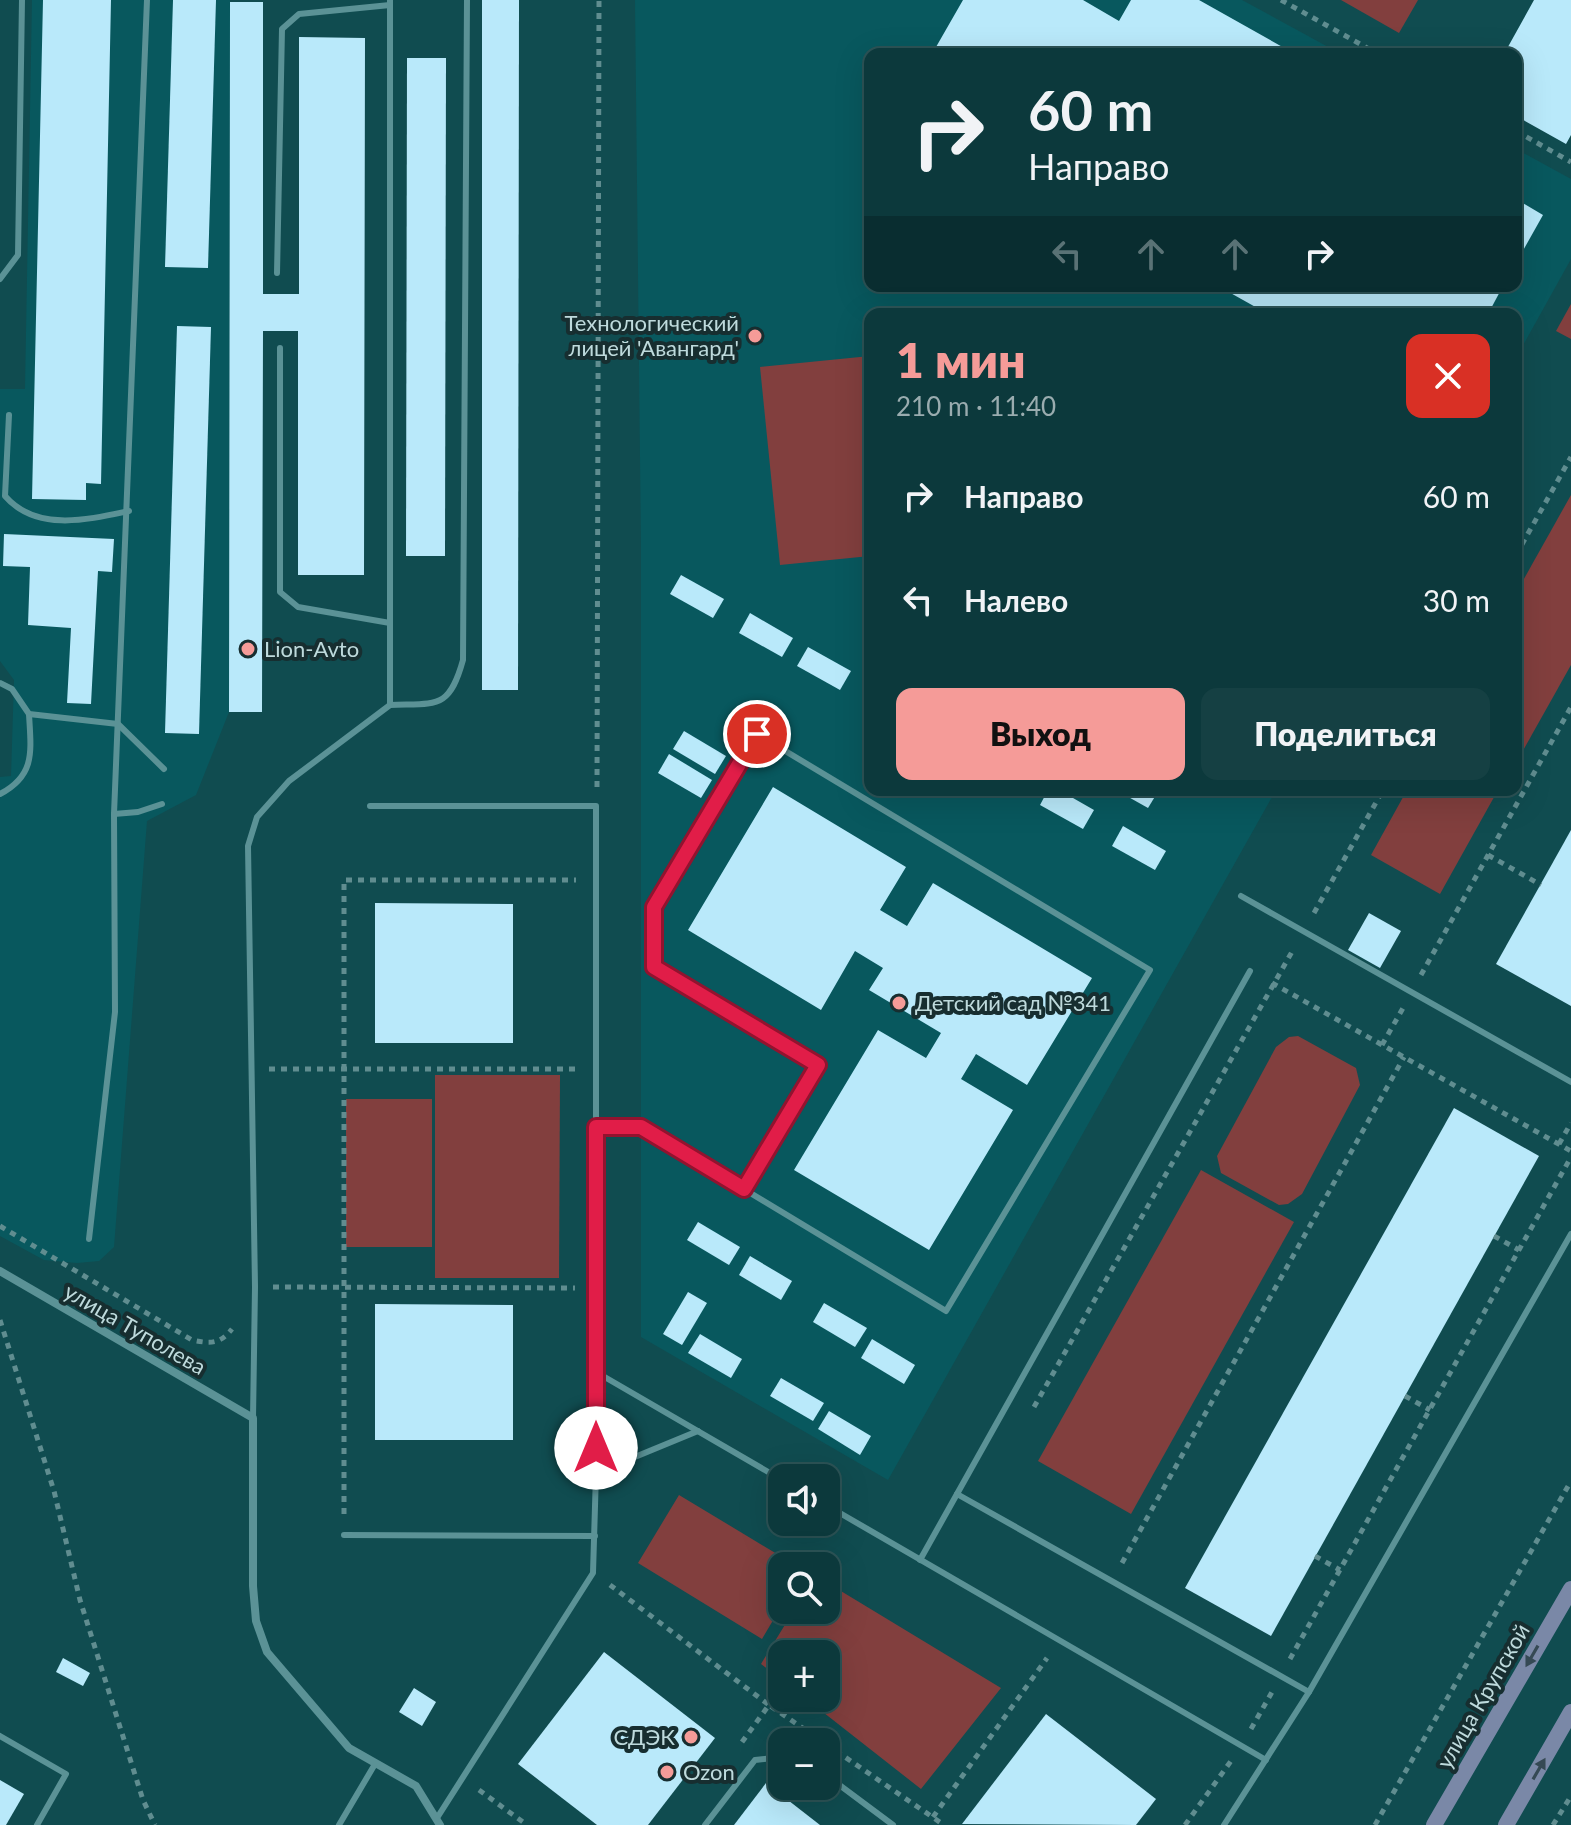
<!DOCTYPE html>
<html lang="ru">
<head>
<meta charset="utf-8">
<style>
	:root { --surface:#0c393c; --page:#154043; --text:#f1f3f6; --muted:#9aacaf; --line:#2c5356; --accent:#f59b98 }
	body { margin:0; font-family:Lato,sans-serif; background:var(--page); color:var(--text); height:100vh; display:flex; flex-direction:column; font-size:30px; white-space:nowrap }
	* { box-sizing:border-box; margin:0 }
	p { font-size:26px; color:var(--muted) }
	.icon { flex:none; width:44px; height:44px; fill:none; stroke:currentColor; stroke-width:2; stroke-linecap:round; stroke-linejoin:round }
	.map { position:relative; flex:1; overflow:hidden }
	.drawer { position:absolute; left:864px; top:308px; width:658px; height:488px; display:flex; flex-direction:column; background:var(--surface); border-radius:16px; box-shadow:0 8px 32px #0002,0 0 0 2px var(--line) }
	.drawer>* { flex:none }
	.banner { position:absolute; left:864px; top:48px; width:658px; height:244px; border-radius:16px; box-shadow:0 8px 32px #0002,0 0 0 2px var(--line); background:#0c393c; color:var(--text); overflow:hidden }
	.tools { position:absolute; left:768px; top:1464px; display:grid; gap:16px }
	.tools a { display:grid; place-items:center; width:72px; height:72px; border-radius:16px; background:var(--surface); box-shadow:0 8px 32px #0002,0 0 0 2px var(--line); font-size:40px }
	.pin { position:absolute; display:grid; place-items:center; width:68px; height:68px; color:#fff; margin:-34px; border:4px solid #fff; border-radius:50%; box-shadow:0 2px 8px #0007 }
	.me { position:absolute; width:88px; margin:-44px; rotate:0deg; stroke-linejoin:round; filter:drop-shadow(0 0 6px #0008) }
	.turn { display:flex; align-items:center; gap:28px; height:168px; padding:0 32px; font-size:36px }
	.turn .icon { width:104px; height:104px; stroke-width:2.5 }
	.turn b { display:block; font-size:56px; line-height:68px }
	.lanes { display:flex; align-items:center; height:76px; padding:0 32px; background:#0003; justify-content:center; gap:40px; direction:ltr }
	.lanes .off { opacity:.35 }
	.round { display:grid; place-items:center; flex:none; width:84px; height:84px; border-radius:16px; background:var(--page) }
	.head { display:flex; align-items:center; justify-content:space-between; height:136px; padding:0 32px }
	h1 { font-size:48px; font-weight:800; line-height:60px; color:var(--accent) }
	.action { display:flex; gap:16px; margin-top:auto; padding:16px 32px }
	.action a { flex:1; height:92px; border-radius:16px; background:var(--accent); color:#111; font-size:32px; font-weight:800; line-height:92px; text-align:center }
	.action a+a { background:var(--page); color:var(--text) }
	ul { padding:0; list-style:none }
	li { display:flex; align-items:center; gap:24px; height:104px; padding:0 32px }
	li div { flex:1 }
	li b { display:block; font-size:30px }
	li em { font-style:normal }
	.map>svg:first-child { display:block }
	.built { fill:#08585e }
	.green { fill:#823f3e }
	.building { fill:#b9e9fa }
	.lines { fill:none; stroke-linecap:round; stroke-linejoin:round }
	.path { stroke:#608d90; stroke-width:5; stroke-dasharray:6 6; stroke-linecap:butt }
	.lane { stroke:#5b9296; stroke-width:6 }
	.street { stroke:#5b9296; stroke-width:8 }
	.secondary { stroke:#7a88a7; stroke-width:16 }
	.oneway { fill:#354954 }
	.route-casing { stroke:#92132f; stroke-width:20 }
	.route { stroke:#e11d48; stroke-width:14 }
	.poi-dot { fill:#f59b98; stroke:#172e30; stroke-width:3 }
	.labels { text-anchor:middle; stroke-width:8; stroke-linejoin:round; paint-order:stroke }
	.poi-label { font-size:22px; fill:#bedadc; stroke:#172e30; text-anchor:start }
	.street-label { font-size:22px; fill:#bedadc; stroke:#172e30 }
</style>
</head>
<body>
<div class="map">
<svg width="1571" height="1825" viewBox="0 0 1571 1825">
	<rect width="100%" height="100%" fill="#104c50"/>
	<g class="built">
		<path d="M32 0H230L229 712 196 795 147 821 114 1247 99 1261 77 1263 44 1260 0 1236V777L11 776 14 680 0 661V389H25Z"/>
		<path d="M635 0H1242L1341 54H870V286H1516V149L1571 179V259L1516 358V314H870V790H1276L888 1480 641 1337V547Z"/>
	</g>
	<g class="green">
		<path d="M1341 0H1418L1399 33Z"/>
		<path d="M1571 304V339L1556 331Z"/>
		<path d="M870 356V556L780 565 760 367Z"/>
		<path d="M1571 495V665L1516 763V593Z"/>
		<path d="M1407 790H1498L1440 894 1371 855Z"/>
		<path d="M1298 1036 1356 1068 1360 1085 1302 1194 1288 1204 1279 1205 1221 1173 1217 1156 1276 1047 1289 1037Z"/>
		<path d="M435 1075H560L559 1278H435Z"/>
		<rect x="346" y="1099" width="86" height="148"/>
		<path d="M1201 1170 1294 1222 1131 1514 1038 1461Z"/>
		<path d="M679 1495 797 1566H782V1605L762 1639 638 1563Z"/>
		<path d="M826 1582 1001 1688 921 1789 805 1698H826V1654H782V1680L761 1664 794 1610H826Z"/>
	</g>
	<g class="building">
		<path d="M43 0H111L101 484 86 483V500L32 499Z"/>
		<path d="M173 0H216L208 268 165 267Z"/>
		<path d="M482 0H519L518 690H482Z"/>
		<path d="M963 0H1083L1119 21 1131 0H1199L1295 54H932Z"/>
		<path d="M1534 0H1571V135L1566 144 1516 116V54H1504Z"/>
		<path d="M230 2H263V294H299V37L365 38 364 575H298V331H263L262 712H229Z"/>
		<path d="M407 58H446L445 556H406Z"/>
		<path d="M1516 199 1543 215 1516 263Z"/>
		<path d="M1218 286H1503L1488 314H1268Z"/>
		<path d="M177 326 211 327 199 734 165 733Z"/>
		<path d="M4 534 114 539 112 572 98 571 91 704 67 703 71 628 28 625 30 567 3 566Z"/>
		<path d="M681 575 724 599 713 618 670 594Z"/>
		<path d="M750 613 793 638 782 657 739 633Z"/>
		<path d="M808 647 851 671 840 690 797 666Z"/>
		<path d="M684 731 726 756 715 774 673 749Z"/>
		<path d="M669 754 712 780 701 798 658 773Z"/>
		<path d="M773 787 906 867 880 910 907 926 933 883 1092 978 1027 1085 976 1054 961 1079 1013 1110 929 1250 794 1170 878 1030 926 1058 941 1033 869 990 883 968 855 951 821 1010 688 930Z"/>
		<path d="M1048 790H1059L1094 810 1083 829 1040 805Z"/>
		<path d="M1116 790H1159L1148 808Z"/>
		<path d="M1123 826 1166 851 1155 870 1112 846Z"/>
		<path d="M1571 830V1006L1496 964Z"/>
		<path d="M375 903 513 904V1043H375Z"/>
		<path d="M1369 913 1401 931 1380 968 1348 950Z"/>
		<path d="M1454 1108 1539 1156 1271 1636 1185 1588Z"/>
		<path d="M698 1222 740 1247 729 1265 687 1240Z"/>
		<path d="M750 1256 792 1281 781 1300 739 1275Z"/>
		<path d="M688 1292 707 1303 682 1345 663 1334Z"/>
		<path d="M824 1303 867 1328 855 1347 813 1322Z"/>
		<path d="M375 1304 513 1305V1440H375Z"/>
		<path d="M700 1334 742 1359 731 1378 688 1353Z"/>
		<path d="M872 1339 915 1365 904 1384 861 1358Z"/>
		<path d="M781 1378 824 1403 813 1421 770 1396Z"/>
		<path d="M829 1411 871 1436 860 1455 818 1429Z"/>
		<path d="M604 1652 715 1738 648 1825H597L518 1764Z"/>
		<path d="M63 1658 90 1673 83 1686 56 1672Z"/>
		<path d="M414 1688 436 1702 422 1726 399 1712Z"/>
		<path d="M1046 1714 1156 1799 1136 1825 962 1824Z"/>
		<path d="M0 1780 24 1794 6 1825H0Z"/>
		<path d="M766 1783 820 1825H734Z"/>
	</g>
	<g class="lines">
		<g class="path">
			<path d="M1281 0 1378 54"/>
			<path d="M1516 131 1571 162"/>
			<path d="M1516 555 1571 457"/>
			<path d="M597 787 599 0"/>
			<path d="M1488 855 1541 885"/>
			<path d="M1314 913 1383 790"/>
			<path d="M1421 975 1571 707"/>
			<path d="M1272 983 1571 1151"/>
			<path d="M1382 1045 1403 1008"/>
			<path d="M269 1069H575"/>
			<path d="M1559 1144 1571 1123"/>
			<path d="M0 1226 192 1340C211 1344 220 1344 232 1329"/>
			<path d="M1494 1236 1519 1250"/>
			<path d="M273 1287 575 1288"/>
			<path d="M0 1320 54 1491 80 1600 143 1800 155 1825"/>
			<path d="M1405 1396 1430 1410"/>
			<path d="M1034 1407 1293 950"/>
			<path d="M344 1514V880H576"/>
			<path d="M1315 1556 1340 1570"/>
			<path d="M1122 1563 1404 1057"/>
			<path d="M610 1585 769 1705"/>
			<path d="M1290 1659 1571 1157"/>
			<path d="M1251 1729 1272 1692"/>
			<path d="M742 1742 769 1705 823 1742"/>
			<path d="M826 1744 944 1825"/>
			<path d="M479 1790 527 1825"/>
			<path d="M933 1817 1047 1658"/>
			<path d="M1185 1825 1231 1761"/>
			<path d="M1375 1825 1571 1481"/>
			<path d="M1553 1825 1571 1796"/>
		</g>
		<g class="lane">
			<path d="M277 273 282 29 299 14 390 5"/>
			<path d="M0 279 18 255 22 0"/>
			<path d="M280 348V592L298 607 390 623"/>
			<path d="M9 415 5 496C36 532 87 520 129 511"/>
			<path d="M0 683 12 689 29 714 118 724 164 769"/>
			<path d="M390 705C437 703 449 710 463 660L467 0"/>
			<path d="M0 794C36 775 31 751 29 714"/>
			<path d="M370 806H596V1473L593 1573 437 1818"/>
			<path d="M114 814 138 812 162 804"/>
			<path d="M1241 896 1571 1082"/>
			<path d="M596 1127H641L946 1311 1150 970 757 734 654 907V967L818 1065 744 1189"/>
			<path d="M89 1239 115 1012 114 814 147 0"/>
			<path d="M596 1372 782 1480"/>
			<path d="M253 1418 255 1287 248 846 257 817 289 781 390 705V0"/>
			<path d="M596 1473 698 1431"/>
			<path d="M957 1494 1309 1692"/>
			<path d="M826 1505 1266 1760"/>
			<path d="M344 1535 595 1536"/>
			<path d="M920 1560 1250 971"/>
			<path d="M0 1736 66 1774 37 1825"/>
			<path d="M826 1775 893 1825"/>
			<path d="M339 1825 375 1764"/>
			<path d="M705 1825 755 1760 782 1757"/>
			<path d="M1224 1825 1309 1692 1571 1234"/>
		</g>
		<path class="street" d="M0 1271 253 1418V1586L256 1621 267 1652 349 1748 416 1786 440 1825"/>
		<g class="secondary">
			<path d="M1434 1825 1571 1589"/>
			<path d="M1506 1825 1571 1712"/>
		</g>
	</g>
	<defs><path id="oneway-solid" d="M-6-.8H1V-3.2L6.5 0L1 3.2V.8H-6Z" transform="scale(2)"/></defs>
	<g class="oneway">
		<use href="#oneway-solid" transform="translate(1532 1656) rotate(120)"/>
		<use href="#oneway-solid" transform="translate(1539 1769) rotate(-60)"/>
	</g>
	<g class="lines">
		<defs>
			<path id="route" d="M596 1448V1127H641L744 1189 818 1065 654 967V907L757 734"/>
		</defs>
		<use href="#route" class="route-casing"/>
		<use href="#route" class="route"/>
	</g>
	<g class="poi-dot">
		<circle cx="755" cy="336" r="8"/>
		<circle cx="248" cy="649" r="8"/>
		<circle cx="899" cy="1003" r="8"/>
		<circle cx="691" cy="1737" r="8"/>
		<circle cx="667" cy="1772" r="8"/>
	</g>
	<g class="labels">
		<g class="poi-label">
			<text x="739" y="331" text-anchor="end">Технологический<tspan x="739" dy="25">лицей 'Авангард'</tspan></text>
			<text x="264" y="657">Lion-Avto</text>
			<text x="915" y="1011">Детский сад №341</text>
			<text x="675" y="1745" text-anchor="end">СДЭК</text>
			<text x="683" y="1780">Ozon</text>
		</g>
		<g class="street-label">
			<text transform="translate(135 1329) rotate(30)" y="8">улица Туполева</text>
			<text transform="translate(1483 1696) rotate(-60)" y="8">улица Крупской</text>
		</g>
	</g>
</svg>
<div class="tools">
<a><svg class="icon" aria-label="sound" viewBox="0 0 24 24"><path d="M4 9h4l5-4v14l-5-4H4zM17 9q2 3 0 6"/></svg></a>
<a><svg class="icon" aria-label="search" viewBox="0 0 24 24"><circle cx="10" cy="10" r="6"/><path d="M15 15l6 6"/></svg></a>
<a>+</a>
<a>−</a>
</div>
<div class="pin" style="left:757px;top:734px;background:#d93025"><svg class="icon" aria-label="arrive" viewBox="0 0 24 24"><path d="M6 21V4h12l-3 4 3 4H6"/></svg></div>
<svg class="me" style="left:596px;top:1448px" viewBox="-20 -20 40 40"><circle r="19" fill="#fff"/><path d="M0-13L10 11 0 6-10 11z" fill="#e11d48"/></svg>
<div class="banner">
<div class="turn"><svg class="icon" aria-label="right" viewBox="0 0 24 24"><path d="M7 20v-9h11M14 6l5 5-5 5"/></svg><div><b>60 m</b>Направо</div></div>
<div class="lanes"><svg class="icon off" aria-label="left" viewBox="0 0 24 24"><path d="M17 20v-9H6M10 6l-5 5 5 5"/></svg><svg class="icon off" aria-label="ahead" viewBox="0 0 24 24"><path d="M12 20V5M6 11l6-6 6 6"/></svg><svg class="icon off" aria-label="ahead" viewBox="0 0 24 24"><path d="M12 20V5M6 11l6-6 6 6"/></svg><svg class="icon" aria-label="right" viewBox="0 0 24 24"><path d="M7 20v-9h11M14 6l5 5-5 5"/></svg></div>
</div>
<section class="drawer">
<div class="head"><div><h1>1 мин</h1><p>210 m · 11:40</p></div><a class="round" style="background:#d93025;color:#fff"><svg class="icon" aria-label="close" viewBox="0 0 24 24"><path d="M6 6l12 12M18 6L6 18"/></svg></a></div>
<ul>
<li><svg class="icon" aria-label="right" viewBox="0 0 24 24"><path d="M7 20v-9h11M14 6l5 5-5 5"/></svg><div><b>Направо</b></div><em>60 m</em></li>
<li><svg class="icon" aria-label="left" viewBox="0 0 24 24"><path d="M17 20v-9H6M10 6l-5 5 5 5"/></svg><div><b>Налево</b></div><em>30 m</em></li>
</ul>
<div class="action"><a>Выход</a><a>Поделиться</a></div>
</section>
</div>
</body>
</html>
